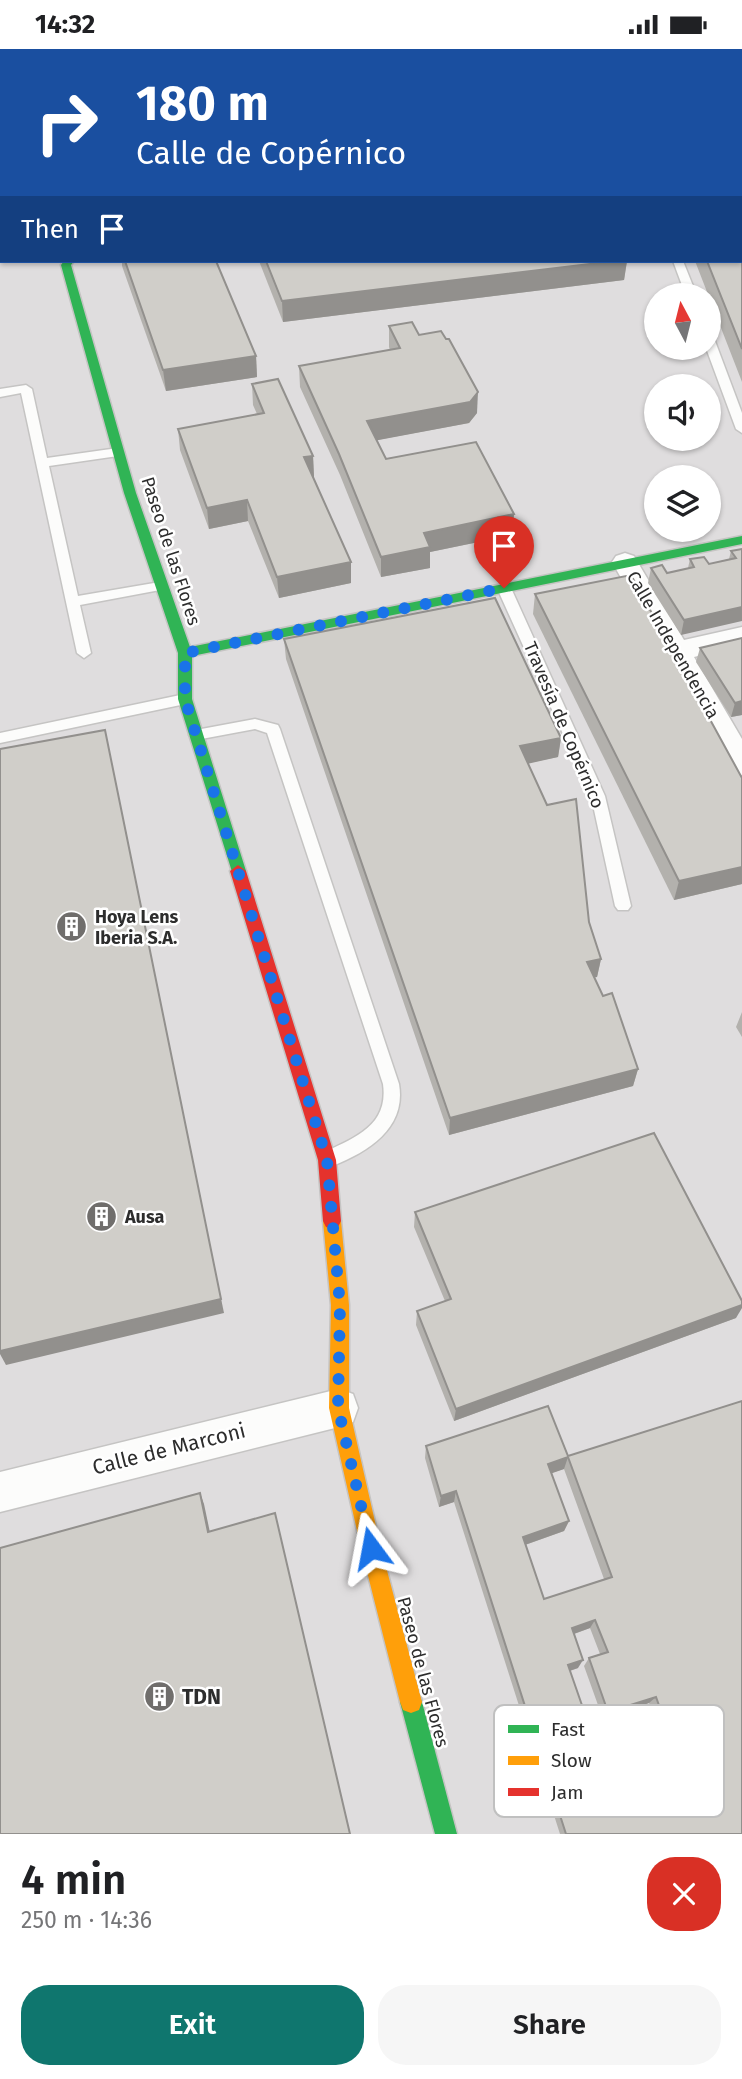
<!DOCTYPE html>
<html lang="en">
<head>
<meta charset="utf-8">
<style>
	:root { --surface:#fff; --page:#f6f6f6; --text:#202124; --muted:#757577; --accent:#0f766e }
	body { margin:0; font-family:"Fira Sans",sans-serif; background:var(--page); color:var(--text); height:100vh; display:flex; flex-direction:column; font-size:26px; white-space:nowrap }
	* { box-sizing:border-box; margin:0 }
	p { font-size:23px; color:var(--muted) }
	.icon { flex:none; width:38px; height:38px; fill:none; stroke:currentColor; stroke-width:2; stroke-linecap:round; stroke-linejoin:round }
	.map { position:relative; height:1785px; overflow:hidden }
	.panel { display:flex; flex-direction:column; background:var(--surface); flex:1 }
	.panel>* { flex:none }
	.top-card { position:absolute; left:0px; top:0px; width:742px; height:214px; box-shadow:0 2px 5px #0004; background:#1a4fa0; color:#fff; overflow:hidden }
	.needle { width:46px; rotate:353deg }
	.buttons { position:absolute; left:644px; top:234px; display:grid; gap:14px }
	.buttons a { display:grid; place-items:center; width:77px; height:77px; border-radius:50%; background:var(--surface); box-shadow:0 2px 5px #0004; font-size:35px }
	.pin { position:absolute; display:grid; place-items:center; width:60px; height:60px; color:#fff; margin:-72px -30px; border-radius:50% 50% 50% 0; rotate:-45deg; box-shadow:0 0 7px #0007 }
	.pin .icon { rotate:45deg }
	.me { position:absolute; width:77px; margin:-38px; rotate:347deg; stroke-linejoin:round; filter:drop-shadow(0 0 5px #0008) }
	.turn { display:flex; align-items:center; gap:24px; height:147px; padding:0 21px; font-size:32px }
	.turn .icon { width:91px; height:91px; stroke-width:2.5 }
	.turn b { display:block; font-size:49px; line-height:60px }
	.then { display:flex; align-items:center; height:66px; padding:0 21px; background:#0003; gap:14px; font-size:26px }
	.round { display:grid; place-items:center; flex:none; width:74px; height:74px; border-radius:28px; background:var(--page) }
	.headline { display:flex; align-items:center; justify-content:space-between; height:119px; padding:0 21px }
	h1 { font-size:42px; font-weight:600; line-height:52px }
	.cta { display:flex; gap:14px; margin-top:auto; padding:14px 21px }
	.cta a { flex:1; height:80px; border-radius:28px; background:var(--accent); color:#fff; font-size:28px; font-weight:600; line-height:80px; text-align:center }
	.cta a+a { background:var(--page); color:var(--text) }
	.status { display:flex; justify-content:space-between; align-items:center; height:49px; padding:0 35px; background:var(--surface); direction:ltr }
	.status svg { height:19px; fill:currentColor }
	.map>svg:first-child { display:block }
	.industrial { fill:#dfddde; fill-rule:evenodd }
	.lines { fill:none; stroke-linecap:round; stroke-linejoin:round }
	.lane-casing { stroke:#c5c4c3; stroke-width:3 }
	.street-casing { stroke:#c5c4c3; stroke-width:3 }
	.fast-casing { stroke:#c5c4c3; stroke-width:3 }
	.slow-casing { stroke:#c5c4c3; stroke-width:3 }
	.jam-casing { stroke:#c5c4c3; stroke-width:3 }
	.lane { fill:#fcfcfb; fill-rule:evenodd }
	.street { fill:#fcfcfb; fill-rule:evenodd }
	.fast { fill:#30b455; fill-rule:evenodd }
	.slow { fill:#ff9f0a; fill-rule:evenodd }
	.jam { fill:#e5322d; fill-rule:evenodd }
	.wall { fill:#b3b1ad; fill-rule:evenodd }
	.shaded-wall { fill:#92908d }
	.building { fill:#d0cec9; stroke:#92908d; stroke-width:2; fill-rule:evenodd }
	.route { stroke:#1a73e8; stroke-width:12; stroke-dasharray:0 21.6 }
	.labels { text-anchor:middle; stroke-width:5; stroke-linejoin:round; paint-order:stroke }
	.street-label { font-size:18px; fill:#2d2d2d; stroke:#fff }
	.poi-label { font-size:18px; font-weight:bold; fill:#2d2d2d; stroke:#fff; text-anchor:start }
	.near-street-label { font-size:21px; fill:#2d2d2d; stroke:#fff }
	.near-poi-label { font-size:21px; font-weight:bold; fill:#2d2d2d; stroke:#fff; text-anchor:start }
	.key { fill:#fff; stroke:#c0c0c0; stroke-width:2 }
	.key-label { font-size:19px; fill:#2d2d2d }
</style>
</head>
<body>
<div class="status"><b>14:32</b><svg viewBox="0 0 49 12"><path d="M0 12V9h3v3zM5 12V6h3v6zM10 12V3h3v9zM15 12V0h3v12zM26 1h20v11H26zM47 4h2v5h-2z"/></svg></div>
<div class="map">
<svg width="742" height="1785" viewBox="0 0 742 1785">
	<rect width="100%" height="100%" fill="#ece8e2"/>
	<path class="industrial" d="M247 0H742V1785H0V40L2 212H740V2H235ZM656 247H709V299H656ZM656 338H709V390H656ZM656 429H709V481H656Z"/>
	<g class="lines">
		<defs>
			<g id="lane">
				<path d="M673 212H683L697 247H686Z"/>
				<path d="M709 289 715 292 742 364V384L736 380 706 299H709Z"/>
				<path d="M26 336 32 340 47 409 118 399 124 403 118 407 49 417 78 547 160 533 167 537 160 541 80 556 91 604 84 609 77 604 21 344 0 348V340Z"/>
				<path d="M504 534 511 539 605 747 631 857 628 861H618L615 857 591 747 497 539Z"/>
				<path d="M185 645 190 646 192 650 190 654 0 694V684Z"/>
				<path d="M255 670 278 676 280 680 399 1035C407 1081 365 1105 327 1119L321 1117 318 1111 321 1105C353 1089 389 1078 383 1035L267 684 255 680 196 691 189 686 196 681Z"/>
			</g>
			<g id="street">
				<path d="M625 504 634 507 684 591 742 578V596L694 608 742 690V726L732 723 612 513 616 507Z"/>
				<path d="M339 1340 353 1345 358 1359 353 1373 339 1378 0 1463V1423Z"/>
			</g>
			<g id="fast">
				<path d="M64 212H74L71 216 136 444 190 598 742 487V495L192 607V650L246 822 243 826H233L178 650V604L124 444 61 216Z"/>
				<path d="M411 1642 419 1645 422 1653 457 1785H435L400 1653 403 1645Z"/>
			</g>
			<path id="slow" d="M332 1164 338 1166 341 1172 349 1256V1359L381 1499 422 1653 419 1661 411 1664 403 1661 400 1653 361 1499 329 1359 331 1256 323 1172 326 1166Z"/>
			<path id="jam" d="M238 816 246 822 336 1111 341 1172 338 1178 332 1180 326 1178 323 1172 318 1111 230 822Z"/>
		</defs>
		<use href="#lane" class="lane-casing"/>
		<use href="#street" class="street-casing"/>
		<use href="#fast" class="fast-casing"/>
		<use href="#slow" class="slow-casing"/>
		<use href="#jam" class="jam-casing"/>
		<use href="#lane" class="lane"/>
		<use href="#street" class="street"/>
		<use href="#fast" class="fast"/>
		<use href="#slow" class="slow"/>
		<use href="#jam" class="jam"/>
	</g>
	<g class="wall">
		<path d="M742 106V333L695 212H740Z"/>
		<path d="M122 212H216L256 307 257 328 166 342 122 217Z"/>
		<path d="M259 212H627L624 231 283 273Z"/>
		<path d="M389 277 419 286 477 364 469 374 377 391 386 410 514 465 512 486 430 503V519L381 528 340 426 300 338 299 317 390 301 389 298Z"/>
		<path d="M252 335 313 407 314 428H313L351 513V534L279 549 248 472 209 480 180 401 178 380 257 365 253 356Z"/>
		<path d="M742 500 681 586 648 534 651 519 667 524 688 519 690 510 709 515 729 510 731 502Z"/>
		<path d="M535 545 742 729V835L674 851 533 565Z"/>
		<path d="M742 589V666L731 668 696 613 700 599Z"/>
		<path d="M284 590 561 689 558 708 528 714 589 873 601 910 597 928H594L638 1020 633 1037 449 1086 286 610Z"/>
		<path d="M742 963V988L736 978Z"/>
		<path d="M415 1163 736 1269 454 1372 416 1276 417 1262 445 1252 414 1178Z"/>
		<path d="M426 1397 568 1407 742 1785H560L454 1453 439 1458 425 1409ZM564 1420 604 1530 544 1550 525 1496 564 1482 569 1472 551 1424ZM590 1579 600 1605 589 1609 584 1617 603 1670 649 1654 678 1735 617 1757 570 1622 578 1619 574 1585Z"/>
	</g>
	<g class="shaded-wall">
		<path d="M615 212H627L624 231 283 273 282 252Z"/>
		<path d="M256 307 257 328 166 342 163 321Z"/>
		<path d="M478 343 477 364 469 374 368 393 367 372Z"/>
		<path d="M313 407 314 428 305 429 304 408Z"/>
		<path d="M247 451 248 472 209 480 207 459Z"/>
		<path d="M514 465 512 486 430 503V519L381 528V508L424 484Z"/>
		<path d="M351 513V534L279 549 277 528Z"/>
		<path d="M742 558V572L681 586 684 571Z"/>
		<path d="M742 652V666L731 668 735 654Z"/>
		<path d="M105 681 224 1264 6 1316 0 1305V1302Z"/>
		<path d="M561 689 558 708 518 717 520 697Z"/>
		<path d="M742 818V835L674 851 679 832Z"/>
		<path d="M601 910 597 928 583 931 587 913Z"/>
		<path d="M638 1020 633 1037 449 1086 450 1069Z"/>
		<path d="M742 1256V1259L736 1269 454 1372 456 1360Z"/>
		<path d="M568 1408 564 1420 544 1427 548 1415Z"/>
		<path d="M456 1442 454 1453 439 1458 441 1447Z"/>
		<path d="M200 1444 204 1455 212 1493 208 1483Z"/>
		<path d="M569 1472 564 1482 519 1498 523 1488Z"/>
		<path d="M595 1571 590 1579 568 1587 572 1579Z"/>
		<path d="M583 1611 578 1619 563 1624 568 1616Z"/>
		<path d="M656 1648 649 1654 603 1670 608 1663Z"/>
	</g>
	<g class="building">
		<path d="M740 106H742V300L707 212H740Z"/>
		<path d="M125 212H216L256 307 163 321Z"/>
		<path d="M266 212H615L282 252Z"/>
		<path d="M412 273 419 286 441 282 446 290H449L478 343 470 353 367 372 386 410 476 393 514 465 424 484 430 498 381 508 339 405 299 317 400 299 389 277Z"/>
		<path d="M278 330 313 407 304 408 351 513 277 528 247 451 207 459 178 380 264 364 252 335Z"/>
		<path d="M742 500V558L684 571 651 519 662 516 667 524 694 518 690 510 704 508 709 515 736 509 731 502Z"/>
		<path d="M631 526 742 729V818L679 832 535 545Z"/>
		<path d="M495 549 561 689 520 697 547 756 576 750 589 873 601 910 587 913 603 947 612 944 638 1020 450 1069 284 590Z"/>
		<path d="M742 589V652L735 654 700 599Z"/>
		<path d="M105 681 221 1250 0 1302V700Z"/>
		<path d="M654 1084 742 1252V1256L456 1360 417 1262 451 1250 415 1163Z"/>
		<path d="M742 1352V1785H566L456 1442 441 1447 426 1397 548 1357 568 1407ZM568 1408 612 1528 544 1550 523 1488 569 1472 548 1415ZM595 1571 608 1603 589 1609 608 1663 656 1648 686 1732 617 1757 568 1616 583 1611 572 1579Z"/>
		<path d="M200 1444 208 1483 275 1464 350 1785H0V1499Z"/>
	</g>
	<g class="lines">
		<path class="route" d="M371 1499 338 1359 340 1256 327 1111 185 650V604L504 539"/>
	</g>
	<defs>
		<symbol id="building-disc" viewBox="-11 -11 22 22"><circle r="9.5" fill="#706e6c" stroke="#fff"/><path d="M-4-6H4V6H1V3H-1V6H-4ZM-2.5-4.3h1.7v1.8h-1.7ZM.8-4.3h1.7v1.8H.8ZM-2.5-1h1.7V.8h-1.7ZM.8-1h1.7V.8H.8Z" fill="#fff"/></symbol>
	</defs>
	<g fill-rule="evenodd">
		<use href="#building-disc" x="54" y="860" width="35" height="35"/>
		<use href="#building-disc" x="84" y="1150" width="35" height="35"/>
		<use href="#building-disc" x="142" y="1630" width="35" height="35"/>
	</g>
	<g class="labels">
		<g class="street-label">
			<text transform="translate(171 502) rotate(72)" y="6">Paseo de las Flores</text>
			<text transform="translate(673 596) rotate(60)" y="6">Calle Independencia</text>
			<text transform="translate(564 676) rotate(67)" y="6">Travesía de Copérnico</text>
			<text transform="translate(423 1623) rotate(75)" y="6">Paseo de las Flores</text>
		</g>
		<g class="poi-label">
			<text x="95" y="874">Hoya Lens<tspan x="95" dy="21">Iberia S.A.</tspan></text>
			<text x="125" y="1174">Ausa</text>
		</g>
		<g class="near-street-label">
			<text transform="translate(169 1400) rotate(-14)" y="7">Calle de Marconi</text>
		</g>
		<g class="near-poi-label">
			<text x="182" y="1655">TDN</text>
		</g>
	</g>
	<rect x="494" y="1656" width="230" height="112" rx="10" class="key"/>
	<rect x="508" y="1676" width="31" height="8" fill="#30b455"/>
	<rect x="508" y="1707" width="31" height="9" fill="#ff9f0a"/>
	<rect x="508" y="1739" width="31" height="8" fill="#e5322d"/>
	<g class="key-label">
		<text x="551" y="1687">Fast</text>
		<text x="551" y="1718">Slow</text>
		<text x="551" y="1750">Jam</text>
	</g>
</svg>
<div class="buttons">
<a><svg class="needle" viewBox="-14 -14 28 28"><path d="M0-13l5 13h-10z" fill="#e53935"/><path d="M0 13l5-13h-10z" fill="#757577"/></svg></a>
<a><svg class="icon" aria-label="sound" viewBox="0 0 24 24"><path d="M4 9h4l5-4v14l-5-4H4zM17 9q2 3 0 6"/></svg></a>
<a><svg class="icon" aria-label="layers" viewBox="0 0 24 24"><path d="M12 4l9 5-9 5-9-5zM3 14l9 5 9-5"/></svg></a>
</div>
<div class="pin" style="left:504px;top:539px;background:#d93025"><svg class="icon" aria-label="arrive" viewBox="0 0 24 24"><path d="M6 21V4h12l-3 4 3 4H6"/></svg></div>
<svg class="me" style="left:371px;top:1499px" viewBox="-20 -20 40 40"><path d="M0-17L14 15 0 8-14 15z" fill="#1a73e8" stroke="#fff" stroke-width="4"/></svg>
<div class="top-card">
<div class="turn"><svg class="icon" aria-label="right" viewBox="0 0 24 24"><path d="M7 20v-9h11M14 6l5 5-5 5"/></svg><div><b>180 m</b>Calle de Copérnico</div></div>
<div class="then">Then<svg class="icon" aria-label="arrive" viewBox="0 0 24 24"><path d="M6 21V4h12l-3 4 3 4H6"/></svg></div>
</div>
</div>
<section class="panel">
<div class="headline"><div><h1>4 min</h1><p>250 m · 14:36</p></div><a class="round" style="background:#d93025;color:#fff"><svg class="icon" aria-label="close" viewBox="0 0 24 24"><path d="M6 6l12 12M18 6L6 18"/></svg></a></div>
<div class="cta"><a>Exit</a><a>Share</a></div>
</section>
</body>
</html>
